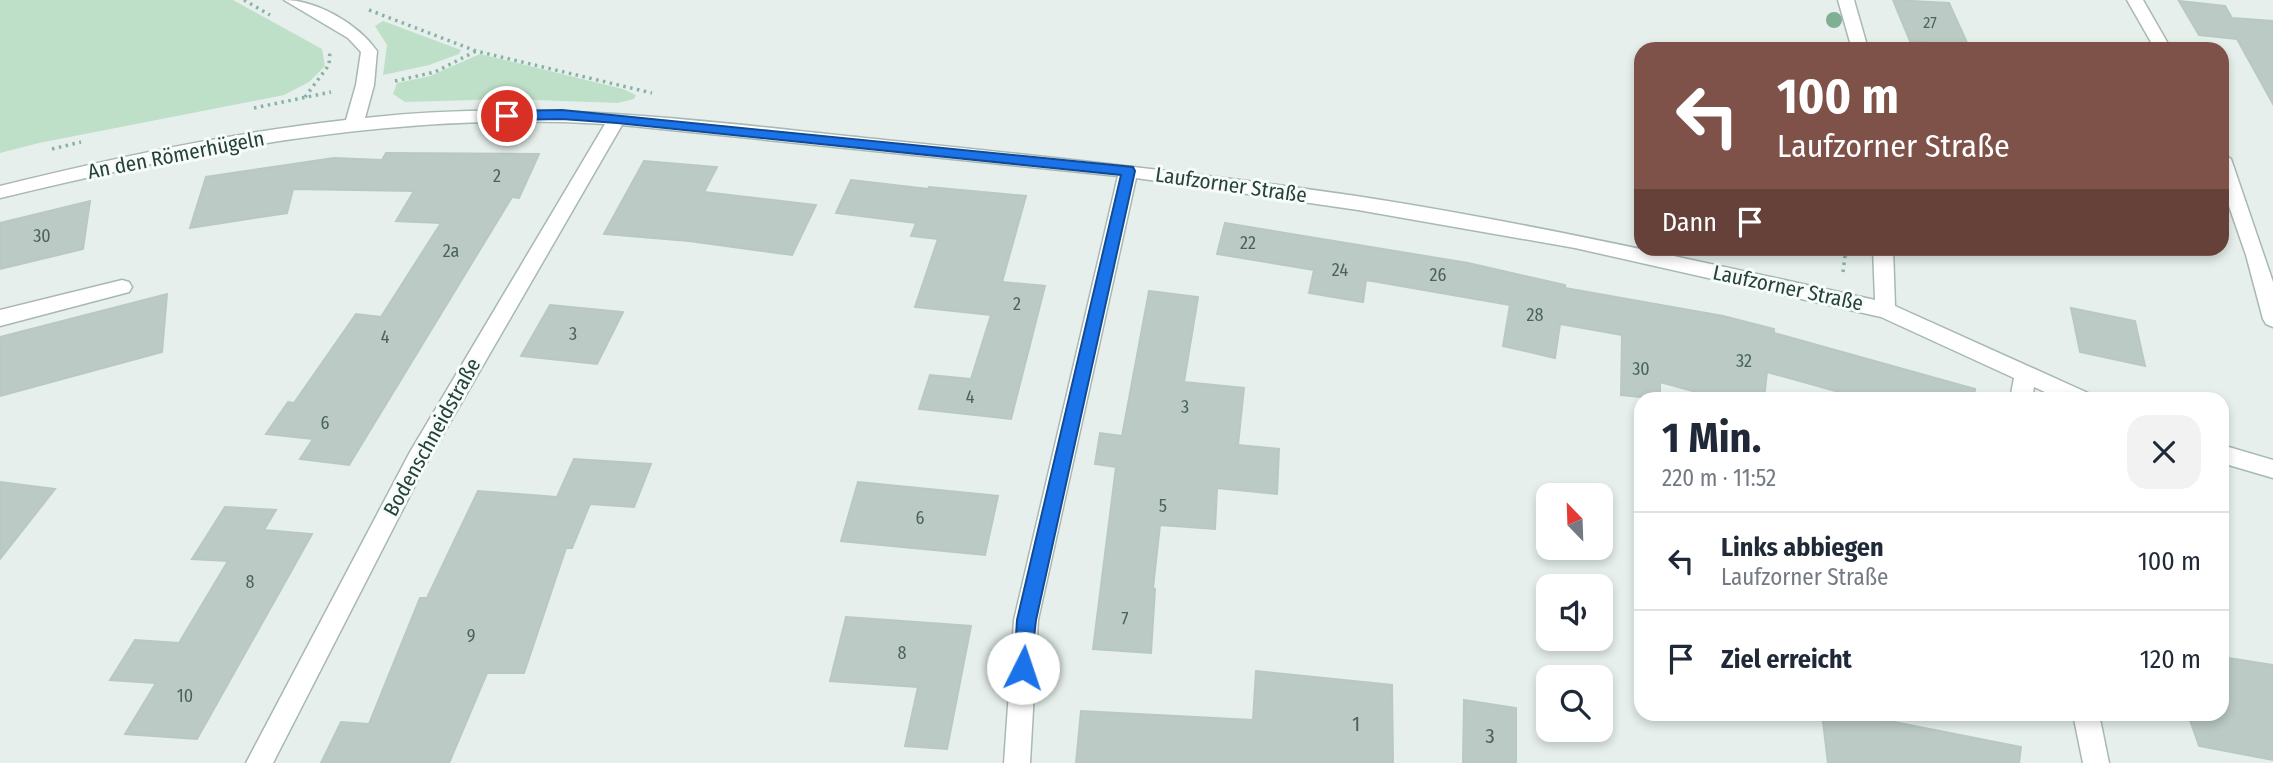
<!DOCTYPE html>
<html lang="de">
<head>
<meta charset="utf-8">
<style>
	:root { --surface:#fff; --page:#f2f2f3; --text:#1f2937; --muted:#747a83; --line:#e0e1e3 }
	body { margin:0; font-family:"Fira Sans Condensed",sans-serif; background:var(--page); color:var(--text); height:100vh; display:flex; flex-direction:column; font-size:26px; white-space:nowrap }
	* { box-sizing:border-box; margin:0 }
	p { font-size:23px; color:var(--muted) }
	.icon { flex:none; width:38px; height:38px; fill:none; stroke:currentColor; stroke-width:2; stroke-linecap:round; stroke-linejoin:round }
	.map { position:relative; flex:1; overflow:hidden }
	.panel { position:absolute; left:1634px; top:392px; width:595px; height:329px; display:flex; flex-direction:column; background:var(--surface); border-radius:21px; box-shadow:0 4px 10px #0003 }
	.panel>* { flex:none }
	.top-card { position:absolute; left:1634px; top:42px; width:595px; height:214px; border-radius:21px; box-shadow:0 4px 10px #0003; background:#7f5249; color:#fff; overflow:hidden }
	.needle { width:46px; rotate:337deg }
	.buttons { position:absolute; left:1536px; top:483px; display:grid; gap:14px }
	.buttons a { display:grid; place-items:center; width:77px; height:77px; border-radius:14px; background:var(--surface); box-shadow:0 4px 10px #0003; font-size:35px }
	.pin { position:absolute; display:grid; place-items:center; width:60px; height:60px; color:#fff; margin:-30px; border:4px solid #fff; border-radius:50%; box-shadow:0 2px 7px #0007 }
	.me { position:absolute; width:77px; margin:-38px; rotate:4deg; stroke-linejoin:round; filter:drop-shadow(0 0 5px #0008) }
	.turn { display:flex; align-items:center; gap:24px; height:147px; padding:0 28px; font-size:32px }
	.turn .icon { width:91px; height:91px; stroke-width:2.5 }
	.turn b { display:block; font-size:49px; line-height:60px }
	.then { display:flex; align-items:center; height:66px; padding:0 28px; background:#0003; gap:14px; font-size:26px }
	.round { display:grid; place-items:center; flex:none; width:74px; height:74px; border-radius:21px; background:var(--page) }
	.head { display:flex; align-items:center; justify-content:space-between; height:119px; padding:0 28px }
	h1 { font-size:42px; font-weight:700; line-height:52px }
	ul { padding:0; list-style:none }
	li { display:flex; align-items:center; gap:21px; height:98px; padding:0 28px; border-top:2px solid var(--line) }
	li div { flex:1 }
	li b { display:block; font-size:26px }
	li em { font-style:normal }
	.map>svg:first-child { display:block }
	.green { fill:#bfe0c8 }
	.building { fill:#bbcac4; stroke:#b8c9c2; stroke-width:2 }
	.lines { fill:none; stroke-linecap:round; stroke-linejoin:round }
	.minor-casing { stroke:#a8b8b2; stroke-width:3 }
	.path { stroke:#86b3a5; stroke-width:3.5; stroke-dasharray:2.5 4.5; stroke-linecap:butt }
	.minor { fill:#fff; fill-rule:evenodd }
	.tree { fill:#80af93 }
	.route { fill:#1a73e8; stroke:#114b97; stroke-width:2 }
	.labels { text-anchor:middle; stroke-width:6; stroke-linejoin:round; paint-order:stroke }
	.far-number-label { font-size:16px; fill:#4a645c }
	.number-label { font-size:18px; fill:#4a645c }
	.street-label { font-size:21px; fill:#24423a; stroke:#f7fbf9 }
	.near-number-label { font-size:21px; fill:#4a645c }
</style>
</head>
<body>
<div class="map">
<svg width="2273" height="763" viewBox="0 0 2273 763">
	<rect width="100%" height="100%" fill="#e6efeb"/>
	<g class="green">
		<path d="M0 0H233L322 49 325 66 309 82 284 95 39 143 0 153Z"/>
		<path d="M383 21 461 50 459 54 429 65 383 75 387 45 375 26Z"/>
		<path d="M480 54 623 89 636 95 634 99 617 103 505 99 405 102 393 94 397 83 430 76Z"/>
	</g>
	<g class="building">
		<path d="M1893 0 1949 3 1968 45 1910 41Z"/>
		<path d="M2179 1 2225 6 2232 18 2273 21V104L2237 39 2199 35Z"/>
		<path d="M386 153 539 154 519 198 512 197 349 465 300 459 313 439 266 434 288 402 294 403 356 314 381 317 441 223 396 221 414 191 293 189 287 213 190 228 206 177 334 158 382 160Z"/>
		<path d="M644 161 717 167 704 192 816 205 792 255 689 241 604 234Z"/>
		<path d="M851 180 928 189 929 187 1026 196 1002 282 1045 286 1011 419 919 409 930 375 971 379 991 315 915 307 938 239 911 236 916 223 836 213Z"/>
		<path d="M90 201 83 249 0 269V223Z"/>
		<path d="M1225 223 1468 263 1565 285V288L1723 316 1774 329V333L1975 389 1974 399H1864L1767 372 1764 399H1722L1660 382V399L1621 395 1622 335 1560 324 1555 358 1503 346 1510 305 1366 280 1363 302 1309 293 1314 270 1217 254Z"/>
		<path d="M1149 291 1198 297 1184 382 1244 388 1238 445 1279 449 1277 494 1217 488 1215 529 1160 525 1153 588 1155 589 1151 653 1093 649 1116 467 1095 464 1100 433 1122 436Z"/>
		<path d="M167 294 162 352 0 396V337Z"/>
		<path d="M550 305 623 312 597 364 521 356Z"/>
		<path d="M2071 308 2135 321 2145 366 2080 352Z"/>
		<path d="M574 459 651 464 634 507 590 504 572 548H566L524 673H487L449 763H321L341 722 369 724 420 598H427L478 491 557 497Z"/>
		<path d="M0 482 55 489 0 559Z"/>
		<path d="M858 482 998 496 985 555 841 541Z"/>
		<path d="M225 507 276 510 264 530 312 534 197 739 125 734 156 683 110 680 135 640 179 643 228 561 192 559Z"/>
		<path d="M846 617 971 626 947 749 905 746 918 687 830 681Z"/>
		<path d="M2222 657 2273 665V760L2199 746 2188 714H2222Z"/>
		<path d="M1256 671 1392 685 1393 763H1076L1081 711 1253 720Z"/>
		<path d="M1464 700 1516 708V763H1463Z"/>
		<path d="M1822 714H1869V717L2021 747 2019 763H1828Z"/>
	</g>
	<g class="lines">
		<defs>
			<g id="minor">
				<path d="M284 0C317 0 358 24 377 51L374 85 365 118C539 98 710 122 884 140 1042 156 1199 173 1356 196 1531 223 1702 262 1875 300L1873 248H1893L1895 306 2088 393 2091 399H2060L2034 387 2032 399H2010L2014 378 1881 317 1575 248 1358 210 1136 178 1038 620 1030 763H1004L1014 620 1118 176 622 125 426 464 273 763H246L410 452 605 124C399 111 199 150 0 198V186C114 158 229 133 346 120L356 85 361 52 348 38Z"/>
				<path d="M1838 0H1854L1868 49H1852Z"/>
				<path d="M2127 0H2143L2171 49H2155Z"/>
				<path d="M2222 153 2231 159 2273 282V327L2266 324 2263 319 2246 255 2222 186Z"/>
				<path d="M122 280 129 282 132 287 129 292 0 326V310Z"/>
				<path d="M2222 445 2273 460V478L2222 463Z"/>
				<path d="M2073 714H2099L2109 763H2083Z"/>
			</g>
		</defs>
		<use href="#minor" class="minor-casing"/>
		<g class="path">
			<path d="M244 0 270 15"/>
			<path d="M369 10 476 51 652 93"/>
			<path d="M395 81 435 72 476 51"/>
			<path d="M305 97 329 65 330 51"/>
			<path d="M254 108 331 92"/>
			<path d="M52 149 81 142"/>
			<path d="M1843 272 1846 248"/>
		</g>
		<use href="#minor" class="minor"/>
	</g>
	<circle class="tree" cx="1834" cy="20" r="8"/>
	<path class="route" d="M562 110 1133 167 1135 171 1036 620 1030 674 1023 677 1016 674 1014 668 1017 620 1121 175 617 123 562 119 507 120 500 116 507 111Z"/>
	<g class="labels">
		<g class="far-number-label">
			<text x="1930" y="28">27</text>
		</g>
		<g class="number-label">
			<text x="497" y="182">2</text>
			<text x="42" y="242">30</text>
			<text x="1248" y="249">22</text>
			<text x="451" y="257">2a</text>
			<text x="1340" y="276">24</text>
			<text x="1438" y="281">26</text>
			<text x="1017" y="310">2</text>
			<text x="1535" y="321">28</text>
			<text x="573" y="340">3</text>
			<text x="385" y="343">4</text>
			<text x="1744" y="367">32</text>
			<text x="1641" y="375">30</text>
			<text x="970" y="403">4</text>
			<text x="1185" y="413">3</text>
			<text x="325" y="429">6</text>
			<text x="1163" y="512">5</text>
			<text x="920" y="524">6</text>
			<text x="250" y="588">8</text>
			<text x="1125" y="625">7</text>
			<text x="471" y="642">9</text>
			<text x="902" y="659">8</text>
			<text x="185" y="702">10</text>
		</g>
		<g class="street-label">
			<text transform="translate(176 155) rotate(-11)" y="7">An den Römerhügeln</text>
			<text transform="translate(1231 185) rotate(8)" y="7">Laufzorner Straße</text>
			<text transform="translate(1788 288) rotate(12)" y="7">Laufzorner Straße</text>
			<text transform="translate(432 437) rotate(-61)" y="7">Bodenschneidstraße</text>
		</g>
		<g class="near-number-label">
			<text x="1356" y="731">1</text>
			<text x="1490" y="743">3</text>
		</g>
	</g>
</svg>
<div class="buttons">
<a><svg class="needle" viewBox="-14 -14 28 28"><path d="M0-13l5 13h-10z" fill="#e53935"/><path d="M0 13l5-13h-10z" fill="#747a83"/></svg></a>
<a><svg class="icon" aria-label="sound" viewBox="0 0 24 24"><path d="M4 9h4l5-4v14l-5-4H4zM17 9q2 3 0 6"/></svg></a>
<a><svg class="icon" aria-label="search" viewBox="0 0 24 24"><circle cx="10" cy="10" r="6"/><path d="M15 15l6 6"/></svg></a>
</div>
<div class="pin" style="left:507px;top:116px;background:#d93025"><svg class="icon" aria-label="arrive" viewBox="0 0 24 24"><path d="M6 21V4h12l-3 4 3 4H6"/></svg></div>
<svg class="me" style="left:1023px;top:668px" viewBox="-20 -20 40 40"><circle r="19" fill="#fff"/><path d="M0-13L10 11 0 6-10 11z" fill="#1a73e8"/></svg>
<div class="top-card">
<div class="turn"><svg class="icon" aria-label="left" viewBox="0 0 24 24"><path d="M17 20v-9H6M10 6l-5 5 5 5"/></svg><div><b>100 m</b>Laufzorner Straße</div></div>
<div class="then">Dann<svg class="icon" aria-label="arrive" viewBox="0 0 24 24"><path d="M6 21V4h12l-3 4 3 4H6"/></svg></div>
</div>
<section class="panel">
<div class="head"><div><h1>1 Min.</h1><p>220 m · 11:52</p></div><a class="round"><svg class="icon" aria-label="close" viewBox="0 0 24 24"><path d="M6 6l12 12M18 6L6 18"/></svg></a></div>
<ul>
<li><svg class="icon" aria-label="left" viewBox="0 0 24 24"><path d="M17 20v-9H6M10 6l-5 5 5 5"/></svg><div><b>Links abbiegen</b><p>Laufzorner Straße</p></div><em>100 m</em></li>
<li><svg class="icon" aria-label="arrive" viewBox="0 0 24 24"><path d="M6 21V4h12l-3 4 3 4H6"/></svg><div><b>Ziel erreicht</b></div><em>120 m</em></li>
</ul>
</section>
</div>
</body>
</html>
